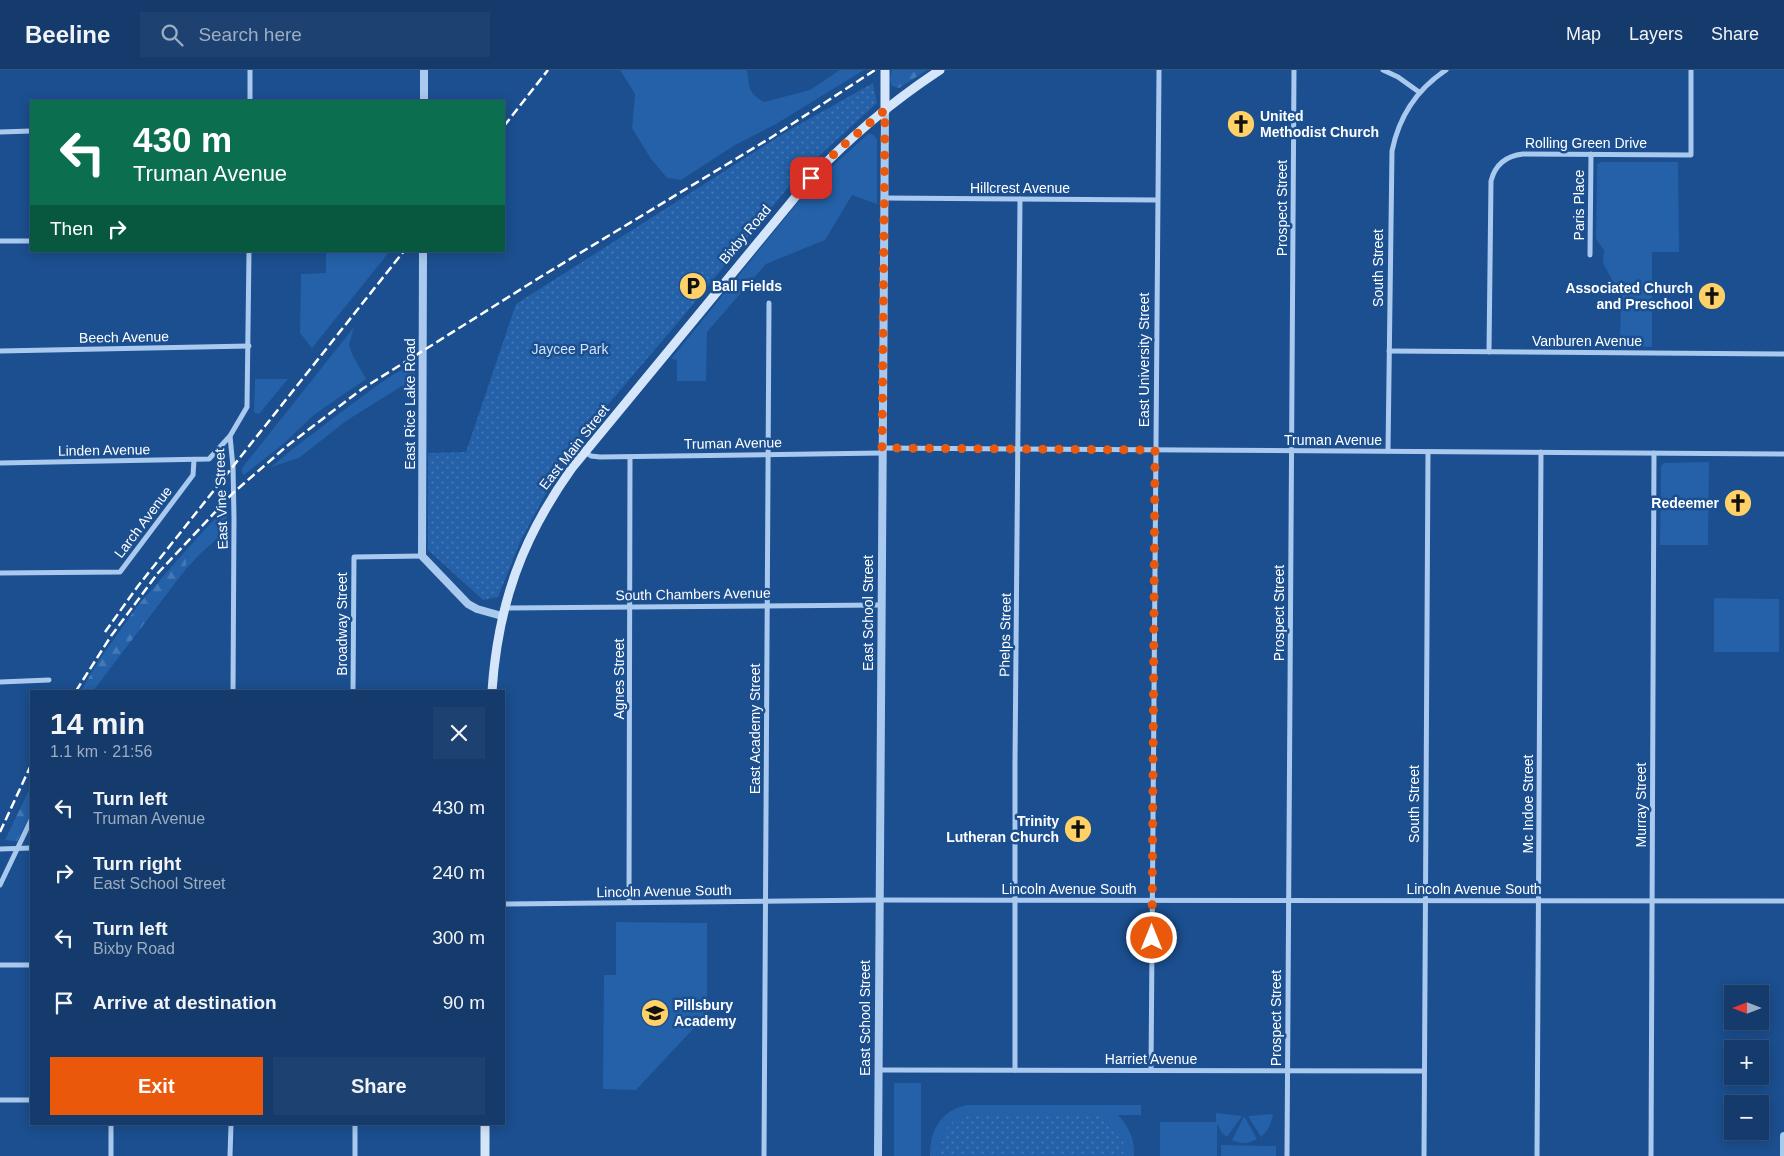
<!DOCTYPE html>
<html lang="en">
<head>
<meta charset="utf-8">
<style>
	:root { --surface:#143b6b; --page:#1d4271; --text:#f1f3f6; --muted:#9dadc1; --line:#33557e; --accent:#ea580c }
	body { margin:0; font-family:Helvetica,sans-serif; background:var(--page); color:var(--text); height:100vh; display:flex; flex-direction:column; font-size:19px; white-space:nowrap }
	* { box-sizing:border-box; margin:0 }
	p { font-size:16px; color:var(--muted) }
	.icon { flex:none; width:28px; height:28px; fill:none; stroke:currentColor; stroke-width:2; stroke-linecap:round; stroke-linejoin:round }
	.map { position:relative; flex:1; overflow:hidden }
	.drawer { position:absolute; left:30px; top:620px; width:475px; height:435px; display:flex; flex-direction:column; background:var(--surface); border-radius:0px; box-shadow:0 2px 12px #0003,0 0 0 1px var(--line) }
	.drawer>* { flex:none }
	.banner { position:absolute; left:30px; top:30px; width:475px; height:152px; border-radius:0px; box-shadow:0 2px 12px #0003,0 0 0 1px var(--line); background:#0b6e4f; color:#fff; overflow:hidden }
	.needle { width:32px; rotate:270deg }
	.controls { position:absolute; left:1724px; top:915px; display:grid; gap:10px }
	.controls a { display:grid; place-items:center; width:45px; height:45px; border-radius:0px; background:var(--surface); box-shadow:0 2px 12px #0003,0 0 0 1px var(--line); font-size:25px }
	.pin { position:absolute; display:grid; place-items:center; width:42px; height:42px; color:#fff; margin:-21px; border-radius:10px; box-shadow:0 2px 8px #0006 }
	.me { position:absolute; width:55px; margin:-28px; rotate:0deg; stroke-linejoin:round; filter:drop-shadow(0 0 4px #0008) }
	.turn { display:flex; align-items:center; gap:18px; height:105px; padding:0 20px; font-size:22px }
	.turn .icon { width:65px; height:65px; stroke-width:2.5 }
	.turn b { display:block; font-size:35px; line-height:42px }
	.then { display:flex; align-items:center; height:48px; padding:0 20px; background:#0003; gap:10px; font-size:19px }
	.round { display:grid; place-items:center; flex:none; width:52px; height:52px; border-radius:0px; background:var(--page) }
	.head { display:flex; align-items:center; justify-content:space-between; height:85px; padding:0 20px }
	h1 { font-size:30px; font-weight:700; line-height:38px }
	.button { display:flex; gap:10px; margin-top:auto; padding:10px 20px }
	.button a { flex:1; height:58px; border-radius:0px; background:var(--accent); color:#fff; font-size:20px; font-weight:700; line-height:58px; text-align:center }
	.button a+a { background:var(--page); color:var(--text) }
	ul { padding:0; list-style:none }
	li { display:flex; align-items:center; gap:15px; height:65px; padding:0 20px }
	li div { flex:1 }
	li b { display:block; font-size:19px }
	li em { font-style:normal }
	header { display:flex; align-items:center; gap:30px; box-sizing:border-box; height:70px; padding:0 25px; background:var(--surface); border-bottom:1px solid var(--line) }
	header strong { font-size:24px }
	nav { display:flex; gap:28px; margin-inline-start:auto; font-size:18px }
	.search { width:350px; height:45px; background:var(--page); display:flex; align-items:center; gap:12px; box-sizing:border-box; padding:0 18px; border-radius:0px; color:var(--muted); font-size:19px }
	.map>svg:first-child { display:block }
	.grass { fill:#2461a8 }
	.forest { fill:url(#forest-firs) }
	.park { fill:url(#park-dots) }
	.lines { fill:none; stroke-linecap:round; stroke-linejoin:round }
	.minor { stroke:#a9c9ee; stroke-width:5 }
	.tertiary { stroke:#a9c9ee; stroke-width:8 }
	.secondary { stroke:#d6e6fa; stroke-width:9 }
	.rail { stroke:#fff; stroke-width:2.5; stroke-dasharray:9 4; stroke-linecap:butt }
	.route { stroke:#ea580c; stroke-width:9; stroke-dasharray:0 16.2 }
	.labels { text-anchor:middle; stroke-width:5; stroke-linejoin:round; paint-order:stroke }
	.poi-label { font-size:14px; font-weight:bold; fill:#fff; stroke:#1b4f8f; text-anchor:start }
	.street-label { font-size:14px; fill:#fff; stroke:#1b4f8f }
	.park-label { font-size:14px; fill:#cfe3fa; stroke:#1b4f8f }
</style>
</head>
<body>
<header>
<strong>Beeline</strong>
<div class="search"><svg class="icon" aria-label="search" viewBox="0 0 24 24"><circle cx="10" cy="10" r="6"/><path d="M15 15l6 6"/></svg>Search here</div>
<nav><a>Map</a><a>Layers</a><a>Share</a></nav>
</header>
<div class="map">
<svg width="1784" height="1086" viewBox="0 0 1784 1086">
	<defs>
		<pattern id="forest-firs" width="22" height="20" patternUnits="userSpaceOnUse" patternTransform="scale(1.25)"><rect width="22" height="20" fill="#2461a8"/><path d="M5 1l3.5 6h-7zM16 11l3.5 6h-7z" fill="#4579b5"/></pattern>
		<pattern id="park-dots" width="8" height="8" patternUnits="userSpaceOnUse" patternTransform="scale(1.25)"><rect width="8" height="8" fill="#2461a8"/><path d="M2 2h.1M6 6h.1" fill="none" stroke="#4579b5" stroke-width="1.8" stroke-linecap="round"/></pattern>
	</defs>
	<rect width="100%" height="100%" fill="#1b4f8f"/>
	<g class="grass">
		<path d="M620 0H747C750 18 747 22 764 32L810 20 840 0H864L776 54 735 75 681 110 667 108 651 89 632 58 635 24Z"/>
		<path d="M869 63 875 66 877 70V134L852 125 825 170 766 194 707 262 706 311H677V290L671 289 798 132 824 104Z"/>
		<path d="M1602 92H1678L1679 182H1652V277L1620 276 1621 226 1603 193 1604 180 1596 169 1597 100V94Z"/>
		<path d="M326 181H390L312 278 300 263 301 204 326 203Z"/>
		<path d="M354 257 349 275 353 286 366 309 315 344 282 375 249 401 244 405 242 403V398Z"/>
		<path d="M414 295 415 312 402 316 346 351 299 388 271 397C298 374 327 353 356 331 373 319 394 301 414 295Z"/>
		<path d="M255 309H288L259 344 254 342Z"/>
		<path d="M1709 392 1708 475H1660L1661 396 1664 393Z"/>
		<path d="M227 439V465C213 468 195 490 185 500L189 477 221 442Z"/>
		<path d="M1714 528 1779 529V582H1714Z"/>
		<path d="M616 852 707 853V944L636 1020 603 1019 604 905H616Z"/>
		<rect x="894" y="1013" width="27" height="73"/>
		<path d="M967 1035H1141V1045H1118C1129 1057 1135 1069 1134 1086H1124C1127 1061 1112 1051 1091 1045L964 1046C947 1054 939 1067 940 1086H930C930 1060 940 1041 967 1035Z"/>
		<path d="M1216 1043 1242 1046 1227 1067 1222 1063 1217 1054V1086H1160V1052H1216Z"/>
		<path d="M1273 1044C1271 1054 1269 1060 1261 1067L1248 1046Z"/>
		<path d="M1244 1046 1257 1069C1247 1074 1241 1074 1232 1070Z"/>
		<path d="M1221 1075 1276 1076V1086H1221Z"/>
	</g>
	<g class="forest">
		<path d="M892 0H927L899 18 892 16 890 10Z"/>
		<path d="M189 477 185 500 93 621H81L99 590 139 534Z"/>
		<path d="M31 716V744L17 771 5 770Z"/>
	</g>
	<g class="park">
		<path d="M873 13 877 33 799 104 686 243 576 372 550 416 521 470 498 527 483 530 428 480V383L466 382 516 234 786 62Z"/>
		<path d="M968 1045H1096C1115 1051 1127 1066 1124 1086H940C939 1067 948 1049 968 1045Z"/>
	</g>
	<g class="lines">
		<g class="minor">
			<path d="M1383 0 1398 7 1419 22"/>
			<path d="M250 31V0"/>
			<path d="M0 62 31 61"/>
			<path d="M884 128 1157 130"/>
			<path d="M0 171H31"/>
			<path d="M1590 185 1591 84"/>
			<path d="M0 281 249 276"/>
			<path d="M1389 281 1784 284"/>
			<path d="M1489 282 1491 111C1495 95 1505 86 1523 84L1691 85V0"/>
			<path d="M882 378 1784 384"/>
			<path d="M1388 381 1392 81C1399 46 1416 20 1446 0"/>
			<path d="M585 382 591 386 600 387 882 383"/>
			<path d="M0 393 209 389 230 366"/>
			<path d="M0 503 120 502 193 405 194 390"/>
			<path d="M504 538 881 535"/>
			<path d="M0 612 49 610"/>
			<path d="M233 621 234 448 233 397 230 366 247 337 249 181"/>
			<path d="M353 621 354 487 422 486"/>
			<path d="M0 779 31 778"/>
			<path d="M0 815 31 750"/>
			<path d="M629 832 630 387"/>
			<path d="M504 834 880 830 1784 831"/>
			<path d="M0 895H31"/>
			<path d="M879 1000 1424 1001"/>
			<path d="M1015 1000V691L1020 129"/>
			<path d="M1151 1000 1159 0"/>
			<path d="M0 1030H31"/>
			<path d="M111 1086V1054"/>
			<path d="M230 1086 231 1054"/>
			<path d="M355 1086V1054"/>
			<path d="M764 1086 769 233"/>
			<path d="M1287 1086 1294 0"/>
			<path d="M1424 1086 1428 382"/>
			<path d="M1537 1086 1541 382"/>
			<path d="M1651 1086 1654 383"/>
		</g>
		<g class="tertiary">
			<path d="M424 0V31"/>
			<path d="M423 181 422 486 468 534 477 539 502 546"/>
			<path d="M878 1086 885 41"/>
			<path d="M1784 1086V1066"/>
		</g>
		<g class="secondary">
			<path d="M885 41V0"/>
			<path d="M492 621C498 534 522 468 572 398L811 108C850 67 893 31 940 0"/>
			<path d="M485 1086V1054"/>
		</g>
		<g class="rail">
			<path d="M504 56 548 0"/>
			<path d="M105 562 138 516 404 181"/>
			<path d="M76 621 111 566 158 503 233 423 287 376 362 319 542 206 772 67 875 0"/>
			<path d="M0 762 31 695"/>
		</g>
	</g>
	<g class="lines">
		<path class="route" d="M811 108 839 79 885 40 882 378 1155 380 1152 868"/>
	</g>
	<defs>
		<symbol id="church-disc" viewBox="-11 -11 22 22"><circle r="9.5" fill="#ffd166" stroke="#1b4f8f"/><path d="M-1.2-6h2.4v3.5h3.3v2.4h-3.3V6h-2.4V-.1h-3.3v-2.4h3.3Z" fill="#111"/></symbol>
		<symbol id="parking-disc" viewBox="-11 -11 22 22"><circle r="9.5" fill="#ffd166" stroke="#1b4f8f"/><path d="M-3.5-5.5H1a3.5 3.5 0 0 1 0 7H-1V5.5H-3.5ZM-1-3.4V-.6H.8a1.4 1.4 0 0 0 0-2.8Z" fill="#111"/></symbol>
		<symbol id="school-disc" viewBox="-11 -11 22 22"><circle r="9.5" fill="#ffd166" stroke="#1b4f8f"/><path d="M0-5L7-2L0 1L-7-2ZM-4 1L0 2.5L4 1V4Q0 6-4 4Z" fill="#111"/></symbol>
	</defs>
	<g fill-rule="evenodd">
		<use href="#church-disc" x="1225" y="38" width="32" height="32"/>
		<use href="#parking-disc" x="677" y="200" width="32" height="32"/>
		<use href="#church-disc" x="1696" y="210" width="32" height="32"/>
		<use href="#church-disc" x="1722" y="417" width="32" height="32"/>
		<use href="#church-disc" x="1062" y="743" width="32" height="32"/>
		<use href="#school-disc" x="639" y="927" width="32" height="32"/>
	</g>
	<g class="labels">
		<g class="poi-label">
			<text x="1260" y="51">United<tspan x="1260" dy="16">Methodist Church</tspan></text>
			<text x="712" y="221">Ball Fields</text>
			<text x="1693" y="223" text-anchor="end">Associated Church<tspan x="1693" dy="16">and Preschool</tspan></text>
			<text x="1719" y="438" text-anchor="end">Redeemer</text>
			<text x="1059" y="756" text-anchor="end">Trinity<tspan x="1059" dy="16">Lutheran Church</tspan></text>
			<text x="674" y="940">Pillsbury<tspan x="674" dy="16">Academy</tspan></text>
		</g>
		<g class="street-label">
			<text x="1586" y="78">Rolling Green Drive</text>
			<text x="1020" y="123">Hillcrest Avenue</text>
			<text transform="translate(1579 135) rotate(-90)" y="5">Paris Place</text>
			<text transform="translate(1282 138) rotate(-90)" y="5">Prospect Street</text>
			<text transform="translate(745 164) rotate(-50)" y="5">Bixby Road</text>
			<text transform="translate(1378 198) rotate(-90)" y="5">South Street</text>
			<text transform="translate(124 267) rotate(-1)" y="5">Beech Avenue</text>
			<text x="1587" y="276">Vanburen Avenue</text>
			<text transform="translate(1144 290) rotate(-90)" y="5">East University Street</text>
			<text transform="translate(410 334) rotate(-90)" y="5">East Rice Lake Road</text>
			<text x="1333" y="375">Truman Avenue</text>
			<text transform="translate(733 373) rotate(-1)" y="5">Truman Avenue</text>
			<text transform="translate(574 377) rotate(-52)" y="5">East Main Street</text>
			<text transform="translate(104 380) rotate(-1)" y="5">Linden Avenue</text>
			<text transform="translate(221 429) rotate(-92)" y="5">East Vine Street</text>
			<text transform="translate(143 452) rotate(-53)" y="5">Larch Avenue</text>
			<text transform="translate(693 524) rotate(-1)" y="5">South Chambers Avenue</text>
			<text transform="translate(868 543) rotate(-90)" y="5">East School Street</text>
			<text transform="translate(1279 543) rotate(-90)" y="5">Prospect Street</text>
			<text transform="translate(342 554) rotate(-90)" y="5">Broadway Street</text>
			<text transform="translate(1005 565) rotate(-89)" y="5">Phelps Street</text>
			<text transform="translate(619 609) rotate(-90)" y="5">Agnes Street</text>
			<text transform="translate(755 659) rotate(-90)" y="5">East Academy Street</text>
			<text transform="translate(1414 734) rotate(-90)" y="5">South Street</text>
			<text transform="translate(1528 734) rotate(-90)" y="5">Mc Indoe Street</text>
			<text transform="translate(1641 735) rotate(-90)" y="5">Murray Street</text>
			<text x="1069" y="824">Lincoln Avenue South</text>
			<text x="1474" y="824">Lincoln Avenue South</text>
			<text transform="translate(664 821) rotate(-1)" y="5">Lincoln Avenue South</text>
			<text transform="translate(865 948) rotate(-90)" y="5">East School Street</text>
			<text transform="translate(1276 948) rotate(-90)" y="5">Prospect Street</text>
			<text x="1151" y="994">Harriet Avenue</text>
		</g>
		<g class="park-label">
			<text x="570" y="284">Jaycee Park</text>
		</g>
	</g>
</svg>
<div class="controls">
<a><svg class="needle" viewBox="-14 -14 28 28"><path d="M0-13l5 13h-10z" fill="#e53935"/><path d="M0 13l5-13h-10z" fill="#9dadc1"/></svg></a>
<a>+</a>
<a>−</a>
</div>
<div class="pin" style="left:811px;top:108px;background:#d93025"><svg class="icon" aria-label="arrive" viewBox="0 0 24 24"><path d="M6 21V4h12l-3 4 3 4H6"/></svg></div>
<svg class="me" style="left:1152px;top:868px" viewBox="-20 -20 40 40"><circle r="17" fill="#ea580c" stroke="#fff" stroke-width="3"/><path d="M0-11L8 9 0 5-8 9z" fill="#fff"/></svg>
<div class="banner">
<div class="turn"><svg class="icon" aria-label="left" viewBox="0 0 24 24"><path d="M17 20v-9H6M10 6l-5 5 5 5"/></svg><div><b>430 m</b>Truman Avenue</div></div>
<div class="then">Then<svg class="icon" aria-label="right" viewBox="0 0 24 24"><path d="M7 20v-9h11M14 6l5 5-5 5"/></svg></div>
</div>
<section class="drawer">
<div class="head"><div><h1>14 min</h1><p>1.1 km · 21:56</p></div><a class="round"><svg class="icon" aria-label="close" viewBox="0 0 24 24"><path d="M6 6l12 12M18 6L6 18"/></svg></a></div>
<ul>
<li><svg class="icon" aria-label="left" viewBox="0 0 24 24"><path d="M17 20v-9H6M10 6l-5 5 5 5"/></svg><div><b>Turn left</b><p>Truman Avenue</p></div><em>430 m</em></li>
<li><svg class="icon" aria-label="right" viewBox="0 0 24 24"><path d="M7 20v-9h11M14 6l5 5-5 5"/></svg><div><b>Turn right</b><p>East School Street</p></div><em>240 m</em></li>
<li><svg class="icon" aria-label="left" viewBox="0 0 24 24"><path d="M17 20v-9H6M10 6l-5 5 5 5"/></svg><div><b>Turn left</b><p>Bixby Road</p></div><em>300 m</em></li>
<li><svg class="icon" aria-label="arrive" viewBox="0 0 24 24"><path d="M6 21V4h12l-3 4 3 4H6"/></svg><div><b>Arrive at destination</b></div><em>90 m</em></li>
</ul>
<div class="button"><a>Exit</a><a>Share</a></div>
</section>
</div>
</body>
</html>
